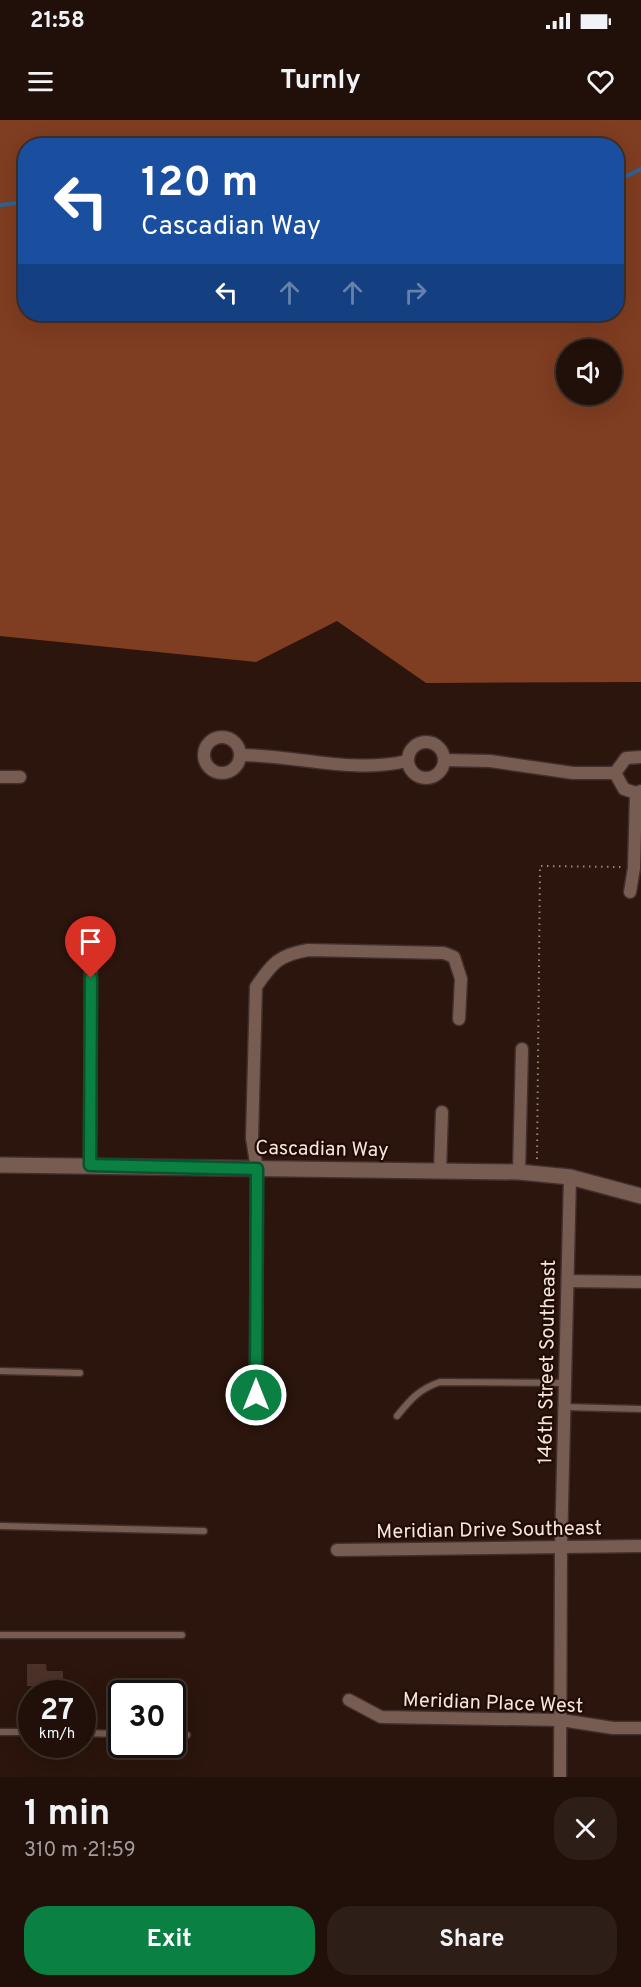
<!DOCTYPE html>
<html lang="en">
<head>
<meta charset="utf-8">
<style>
	:root { --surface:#201009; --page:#2d1e17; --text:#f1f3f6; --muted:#a29d9c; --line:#3d302a; --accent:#0b8043 }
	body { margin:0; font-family:Overpass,sans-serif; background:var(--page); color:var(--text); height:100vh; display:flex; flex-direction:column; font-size:22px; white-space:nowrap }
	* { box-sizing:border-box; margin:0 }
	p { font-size:20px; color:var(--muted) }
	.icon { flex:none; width:33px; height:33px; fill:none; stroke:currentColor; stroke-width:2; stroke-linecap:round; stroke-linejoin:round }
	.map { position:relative; height:1657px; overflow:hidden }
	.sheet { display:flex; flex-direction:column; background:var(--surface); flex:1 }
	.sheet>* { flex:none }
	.top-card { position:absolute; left:18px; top:18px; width:606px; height:183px; border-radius:24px; box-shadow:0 6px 24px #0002,0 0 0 2px var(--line); background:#1a4fa0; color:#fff; overflow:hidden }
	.fabs { position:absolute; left:556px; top:219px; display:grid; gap:12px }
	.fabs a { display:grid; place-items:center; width:66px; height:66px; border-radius:50%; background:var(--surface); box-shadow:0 6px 24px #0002,0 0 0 2px var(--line); font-size:30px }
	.speed { position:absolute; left:18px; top:1560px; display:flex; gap:12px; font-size:30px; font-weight:700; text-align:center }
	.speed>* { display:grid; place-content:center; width:78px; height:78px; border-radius:50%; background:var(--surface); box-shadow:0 6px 24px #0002,0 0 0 2px var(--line); line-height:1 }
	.speed small { font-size:15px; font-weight:400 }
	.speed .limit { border:3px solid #111; border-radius:9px; background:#fff; color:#111 }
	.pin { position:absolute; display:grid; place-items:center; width:51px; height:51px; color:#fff; margin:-62px -26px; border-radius:50% 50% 50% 0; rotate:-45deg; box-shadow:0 0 6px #0007 }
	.pin .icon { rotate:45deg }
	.me { position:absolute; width:66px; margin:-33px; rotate:0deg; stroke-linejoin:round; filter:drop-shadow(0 0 4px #0008) }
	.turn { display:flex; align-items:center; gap:21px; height:126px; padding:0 24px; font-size:27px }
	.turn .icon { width:78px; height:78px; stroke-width:2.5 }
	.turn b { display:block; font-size:42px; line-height:51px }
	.lanes { display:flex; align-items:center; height:57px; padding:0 24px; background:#0003; justify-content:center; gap:30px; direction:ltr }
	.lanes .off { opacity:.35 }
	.round { display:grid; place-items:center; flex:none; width:63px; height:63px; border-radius:24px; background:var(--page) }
	.headline { display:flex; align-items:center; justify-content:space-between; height:102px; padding:0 24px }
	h1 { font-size:36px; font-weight:700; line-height:45px }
	.action { display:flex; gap:12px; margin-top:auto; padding:12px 24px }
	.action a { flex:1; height:69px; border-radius:24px; background:var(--accent); color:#fff; font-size:24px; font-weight:700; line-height:69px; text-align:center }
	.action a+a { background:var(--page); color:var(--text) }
	.status { display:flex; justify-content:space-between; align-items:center; height:42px; padding:0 30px; background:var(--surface); direction:ltr }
	.status svg { height:16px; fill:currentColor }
	header { display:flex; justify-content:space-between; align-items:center; height:78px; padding:0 24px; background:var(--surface); font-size:27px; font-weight:700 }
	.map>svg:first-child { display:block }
	.forest { fill:#7f3d21; fill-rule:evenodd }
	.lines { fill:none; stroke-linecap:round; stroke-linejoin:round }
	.stream { stroke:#2c6496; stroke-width:4 }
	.building { fill:#4b3228 }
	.service-casing { stroke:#402f2c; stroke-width:9 }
	.minor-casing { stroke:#402f2c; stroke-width:15 }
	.tertiary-casing { stroke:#402f2c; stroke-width:18 }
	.path { stroke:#99867e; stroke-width:2; stroke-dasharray:1.5 4.5; stroke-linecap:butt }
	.service { stroke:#775c51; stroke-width:6 }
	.minor { stroke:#775c51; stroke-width:12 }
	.tertiary { stroke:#775c51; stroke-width:15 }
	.route-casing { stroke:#07532c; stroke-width:15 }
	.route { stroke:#0b8043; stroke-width:10 }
	.labels { text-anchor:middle; stroke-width:4.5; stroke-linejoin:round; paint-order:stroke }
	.street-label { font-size:20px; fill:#f5e5de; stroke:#210c04 }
</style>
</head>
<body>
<div class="status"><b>21:58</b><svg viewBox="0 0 49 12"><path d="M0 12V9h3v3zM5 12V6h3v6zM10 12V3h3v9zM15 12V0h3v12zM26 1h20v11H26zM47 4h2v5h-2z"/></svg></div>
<header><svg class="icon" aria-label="menu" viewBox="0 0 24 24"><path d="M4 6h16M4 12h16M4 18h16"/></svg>Turnly<svg class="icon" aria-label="heart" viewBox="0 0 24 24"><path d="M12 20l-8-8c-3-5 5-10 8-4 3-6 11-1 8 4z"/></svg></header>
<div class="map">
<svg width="641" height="1657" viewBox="0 0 641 1657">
	<rect width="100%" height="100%" fill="#2b150c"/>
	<path class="forest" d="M0 0H641V562L426 563 337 501 256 542 0 516ZM26 26H616V194H26ZM567 230H612V274H567Z"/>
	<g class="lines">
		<g class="stream">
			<path d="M616 61 641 49"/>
			<path d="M0 85 26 82"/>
		</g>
	</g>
	<path class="building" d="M27 1544H46L47 1551H63V1574H36V1566H27Z"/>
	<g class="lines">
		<defs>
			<g id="service">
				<path d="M0 1251 80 1253"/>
				<path d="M565 1287 641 1289"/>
				<path d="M397 1296C410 1280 419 1269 440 1262L565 1263"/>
				<path d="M0 1406 204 1411"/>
				<path d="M0 1515H182"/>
				<path d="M0 1612H32"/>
				<path d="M82 1613 122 1614"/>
				<path d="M172 1615H187"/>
			</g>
			<g id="minor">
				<circle cx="222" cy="635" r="18"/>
				<circle cx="426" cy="640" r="18"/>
				<path d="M240 635C297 635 351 654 407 641"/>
				<path d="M641 637 626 638 615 653 624 669 636 673 641 671"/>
				<path d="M444 640 490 641 573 653H615"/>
				<path d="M0 657H20"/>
				<path d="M630 772 634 748 636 673"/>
				<path d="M90 1045 91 812"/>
				<path d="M440 1051 442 992"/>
				<path d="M519 1052 522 929"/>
				<path d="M568 1161 641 1162"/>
				<path d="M256 1275 257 1049 252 1018 256 867C272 843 279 835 308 830L444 833 454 837 461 859 459 899"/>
				<path d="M337 1430 641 1426"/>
				<path d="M349 1580 381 1597 561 1600 613 1608H641"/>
				<path d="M560 1657 561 1428 570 1057"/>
			</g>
			<path id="tertiary" d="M0 1045 519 1052 570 1057 641 1076"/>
		</defs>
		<use href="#service" class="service-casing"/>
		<use href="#minor" class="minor-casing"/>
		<use href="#tertiary" class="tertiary-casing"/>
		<path class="path" d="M537 1039 540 746 622 747"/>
		<use href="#service" class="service"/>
		<use href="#minor" class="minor"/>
		<use href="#tertiary" class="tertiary"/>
	</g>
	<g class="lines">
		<defs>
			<path id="route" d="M91 858 90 1045 257 1049 256 1275"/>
		</defs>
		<use href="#route" class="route-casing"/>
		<use href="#route" class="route"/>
	</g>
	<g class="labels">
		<g class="street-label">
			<text transform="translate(322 1028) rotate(1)" y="7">Cascadian Way</text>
			<text transform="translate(546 1242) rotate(-89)" y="7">146th Street Southeast</text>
			<text transform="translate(489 1409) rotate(-1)" y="7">Meridian Drive Southeast</text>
			<text transform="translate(493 1582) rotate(2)" y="7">Meridian Place West</text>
		</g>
	</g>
</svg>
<div class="fabs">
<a><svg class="icon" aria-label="sound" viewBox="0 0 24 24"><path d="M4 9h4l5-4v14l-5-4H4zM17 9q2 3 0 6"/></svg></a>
</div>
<div class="speed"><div>27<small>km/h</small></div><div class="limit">30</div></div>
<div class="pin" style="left:91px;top:858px;background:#d93025"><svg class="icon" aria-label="arrive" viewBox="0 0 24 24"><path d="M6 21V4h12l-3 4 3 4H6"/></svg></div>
<svg class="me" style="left:256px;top:1275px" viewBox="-20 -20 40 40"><circle r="17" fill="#0b8043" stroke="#fff" stroke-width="3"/><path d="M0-11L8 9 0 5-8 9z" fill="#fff"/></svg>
<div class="top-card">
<div class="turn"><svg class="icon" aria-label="left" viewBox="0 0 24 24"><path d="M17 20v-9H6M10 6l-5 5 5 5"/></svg><div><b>120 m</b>Cascadian Way</div></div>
<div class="lanes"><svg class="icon" aria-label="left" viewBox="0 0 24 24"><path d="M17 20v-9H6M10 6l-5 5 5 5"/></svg><svg class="icon off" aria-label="ahead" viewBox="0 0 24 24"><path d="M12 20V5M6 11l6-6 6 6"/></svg><svg class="icon off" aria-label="ahead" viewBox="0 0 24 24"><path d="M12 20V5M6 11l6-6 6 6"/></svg><svg class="icon off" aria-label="right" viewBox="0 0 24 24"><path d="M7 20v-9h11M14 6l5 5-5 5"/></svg></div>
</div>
</div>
<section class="sheet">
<div class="headline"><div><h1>1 min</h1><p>310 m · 21:59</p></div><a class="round"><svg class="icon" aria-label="close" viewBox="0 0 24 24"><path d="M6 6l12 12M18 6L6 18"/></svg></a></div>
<div class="action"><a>Exit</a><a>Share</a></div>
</section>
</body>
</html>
